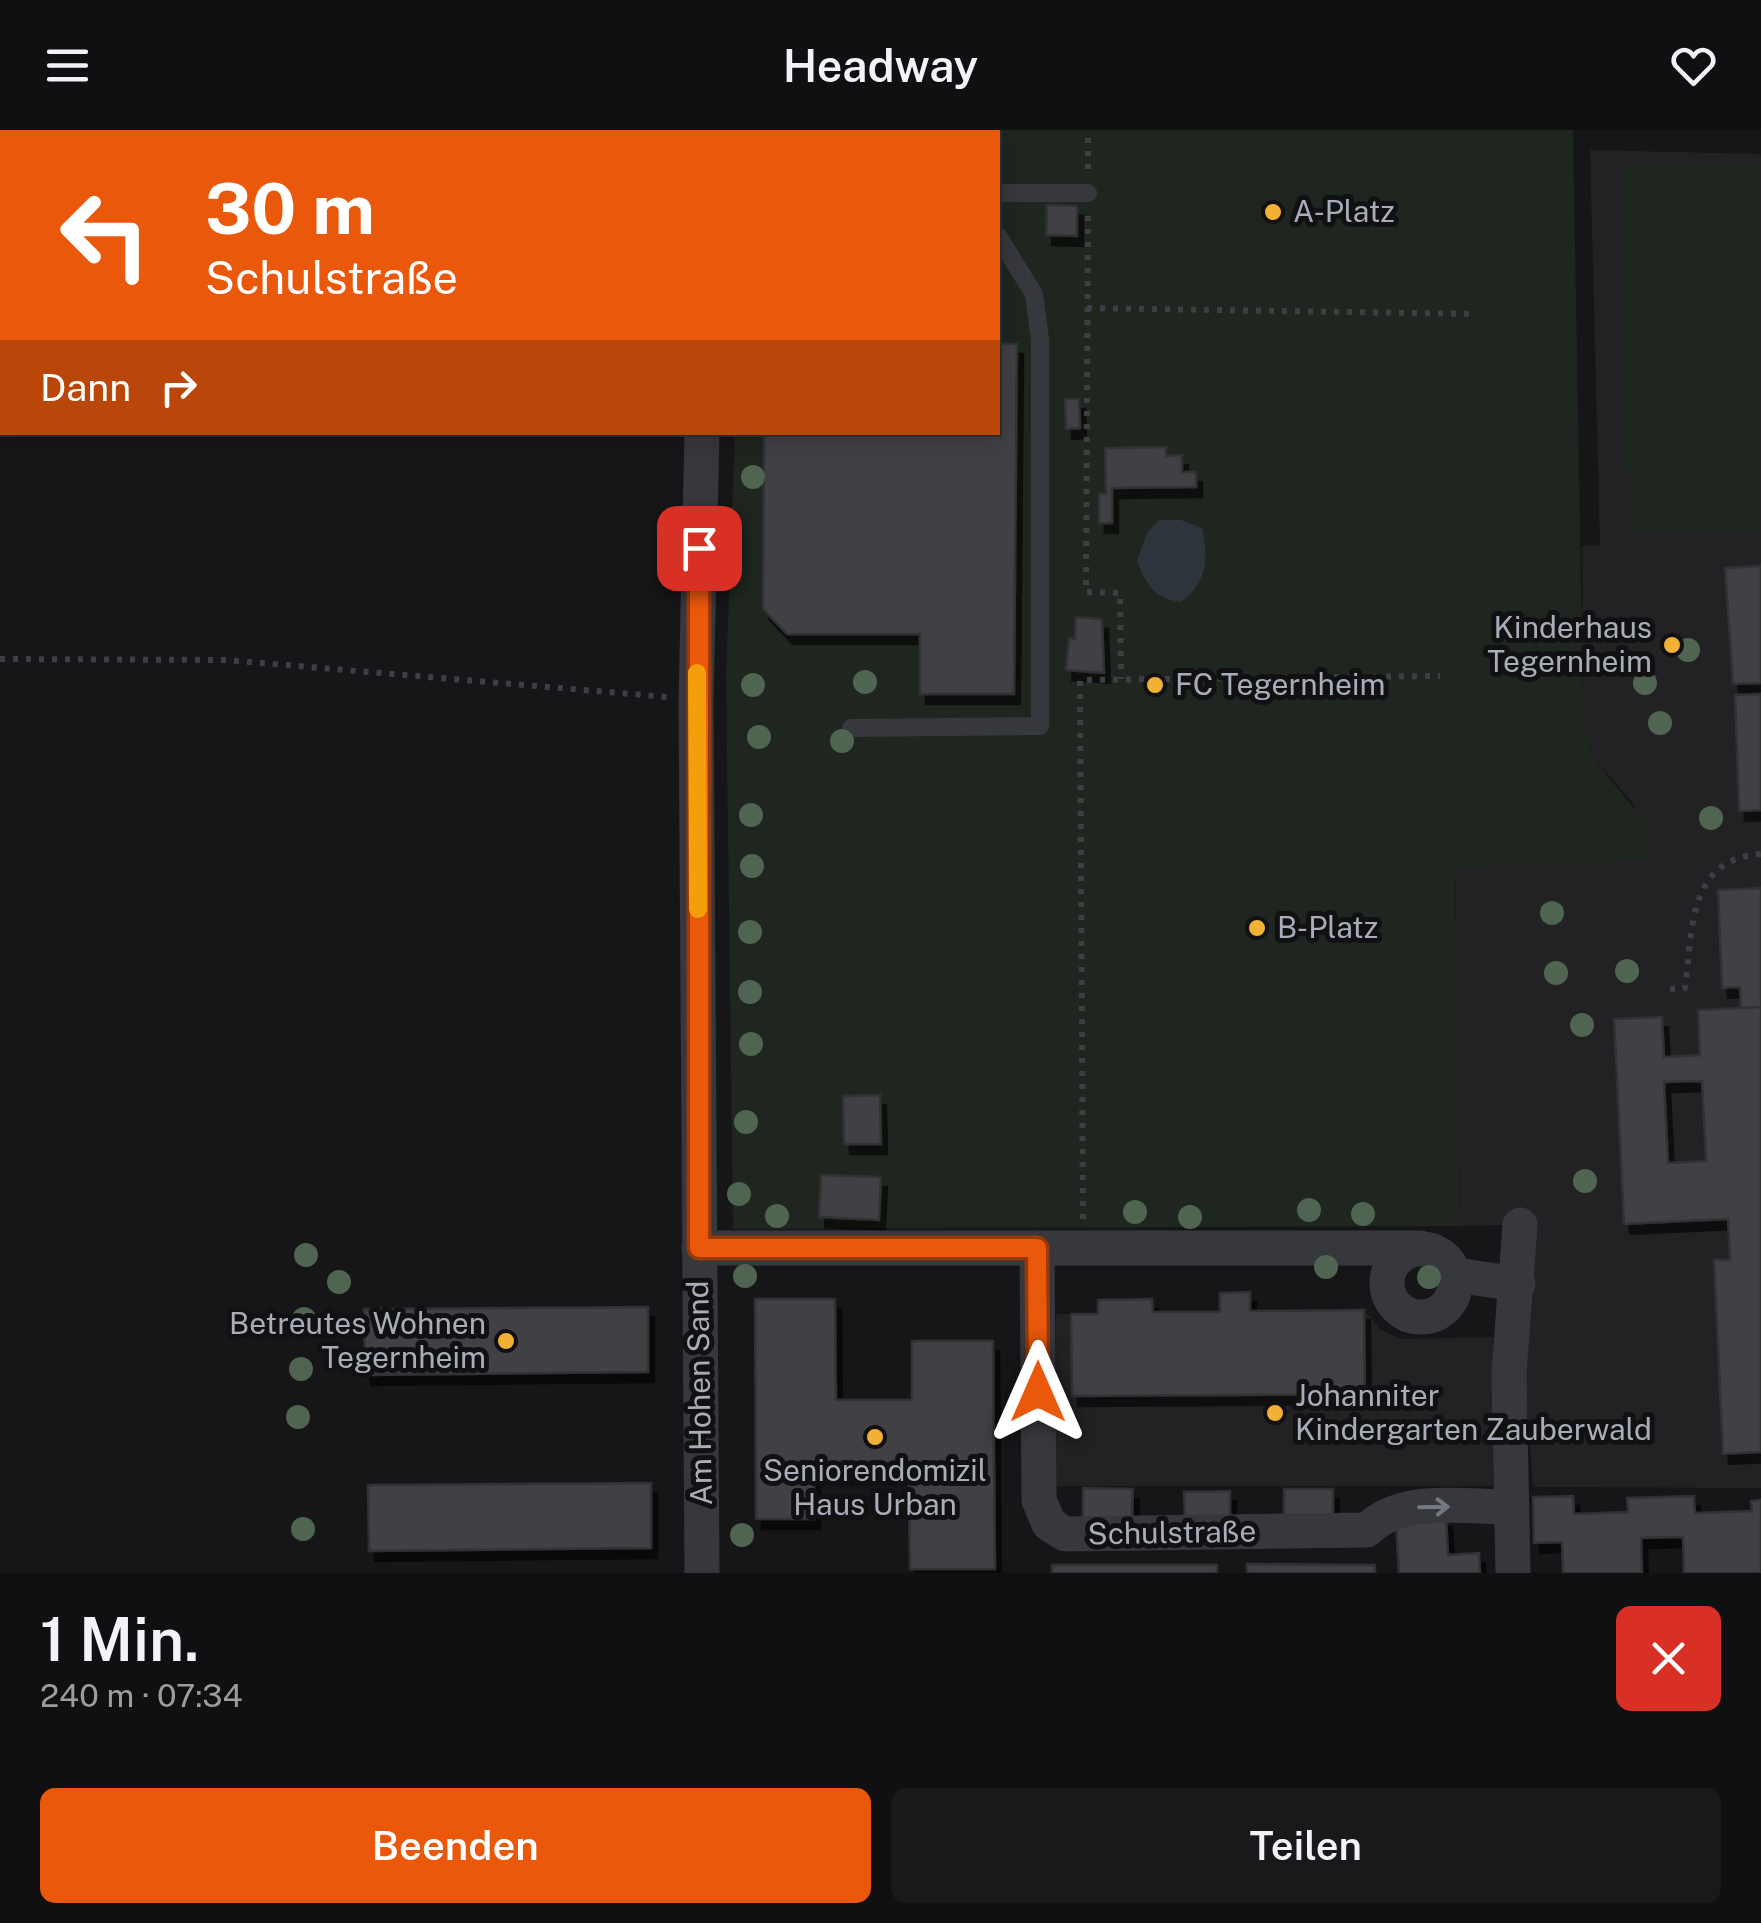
<!DOCTYPE html>
<html lang="de">
<head>
<meta charset="utf-8">
<style>
	:root { --surface:#101012; --page:#19191b; --text:#f1f3f6; --muted:#9c9d9f; --line:#303032; --accent:#ea580c }
	body { margin:0; font-family:"Public Sans",sans-serif; background:var(--page); color:var(--text); height:100vh; display:flex; flex-direction:column; font-size:38px; white-space:nowrap }
	* { box-sizing:border-box; margin:0 }
	p { font-size:32px; color:var(--muted) }
	.icon { flex:none; width:55px; height:55px; fill:none; stroke:currentColor; stroke-width:2; stroke-linecap:round; stroke-linejoin:round }
	.map { position:relative; height:1443px; overflow:hidden }
	.sheet { display:flex; flex-direction:column; background:var(--surface); flex:1 }
	.sheet>* { flex:none }
	.banner { position:absolute; left:0px; top:0px; width:1000px; height:305px; box-shadow:0 5px 25px #0003,0 0 0 2px var(--line); background:#ea580c; color:#fff; overflow:hidden }
	.pin { position:absolute; display:grid; place-items:center; width:85px; height:85px; color:#fff; margin:-42px; border-radius:20px; box-shadow:0 5px 15px #0006 }
	.me { position:absolute; width:110px; margin:-55px; rotate:0deg; stroke-linejoin:round; filter:drop-shadow(0 0 8px #0008) }
	.turn { display:flex; align-items:center; gap:35px; height:210px; padding:0 40px; font-size:45px }
	.turn .icon { width:130px; height:130px; stroke-width:2.5 }
	.turn b { display:block; font-size:70px; line-height:85px }
	.then { display:flex; align-items:center; height:95px; padding:0 40px; background:#0003; gap:20px; font-size:38px }
	.round { display:grid; place-items:center; flex:none; width:105px; height:105px; border-radius:15px; background:var(--page) }
	.head { display:flex; align-items:center; justify-content:space-between; height:170px; padding:0 40px }
	h1 { font-size:60px; font-weight:600; line-height:75px }
	.primary-button { display:flex; gap:20px; margin-top:auto; padding:20px 40px }
	.primary-button a { flex:1; height:115px; border-radius:15px; background:var(--accent); color:#fff; font-size:40px; font-weight:600; line-height:115px; text-align:center }
	.primary-button a+a { background:var(--page); color:var(--text) }
	header { display:flex; justify-content:space-between; align-items:center; height:130px; padding:0 40px; background:var(--surface); font-size:45px; font-weight:600 }
	.map>svg:first-child { display:block }
	.built { fill:#222225 }
	.green { fill:#1e261f }
	.water { fill:#2c353c }
	.building { fill:#404145; stroke:#303034; stroke-width:2.5; fill-rule:evenodd; filter:url(#shadow) }
	.lines { fill:none; stroke-linecap:round; stroke-linejoin:round }
	.path { stroke:#3d3f44; stroke-width:6; stroke-dasharray:5 8; stroke-linecap:butt }
	.lane { stroke:#37383d; stroke-width:18 }
	.street { stroke:#37383d; stroke-width:35 }
	.tree { fill:#506452 }
	.oneway { stroke:#757881 }
	.route-casing { stroke:#983908; stroke-width:25 }
	.route { stroke:#ea580c; stroke-width:18 }
	.slow { stroke:#f59e0b; stroke-width:18 }
	.poi-dot { fill:#f2b134; stroke:#111113; stroke-width:4 }
	.labels { text-anchor:middle; stroke-width:10; stroke-linejoin:round; paint-order:stroke }
	.poi-label { font-size:30px; fill:#a8adb8; stroke:#111113; text-anchor:start }
	.street-label { font-size:30px; fill:#a8adb8; stroke:#111113 }
</style>
</head>
<body>
<header><svg class="icon" aria-label="menu" viewBox="0 0 24 24"><path d="M4 6h16M4 12h16M4 18h16"/></svg>Headway<svg class="icon" aria-label="heart" viewBox="0 0 24 24"><path d="M12 20l-8-8c-3-5 5-10 8-4 3-6 11-1 8 4z"/></svg></header>
<div class="map">
<svg width="1761" height="1443" viewBox="0 0 1761 1443">
	<defs>
		<filter id="shadow"><feDropShadow dx="6" dy="10" stdDeviation="0" flood-color="#0009"/></filter>
	</defs>
	<rect width="100%" height="100%" fill="#161618"/>
	<g class="built">
		<path d="M1590 20 1761 24V1358L1533 1357 1518 1154 1504 1095 1460 1096 1455 737 1649 729 1633 673 1592 626 1583 566 1582 416 1600 415Z"/>
		<path d="M1250 1162 1251 1181 1364 1180 1381 1200 1401 1209 1493 1207V1356H1056V1184H1097L1098 1170 1152 1169 1153 1182H1219L1220 1163Z"/>
	</g>
	<g class="green">
		<path d="M867 0H1573L1583 566 1592 626 1647 695 1649 730 1455 738 1460 1096 733 1099 726 544 735 303 998 302V2Z"/>
		<path d="M1761 33V401L1627 403 1623 35Z"/>
	</g>
	<path class="water" d="M1159 390H1181L1202 398C1209 430 1207 452 1181 472 1154 469 1147 455 1137 431L1147 403Z"/>
	<g class="building">
		<path d="M754 0H862L753 2Z"/>
		<path d="M1047 75 1077 76V106L1046 105Z"/>
		<path d="M998 214H1017L1014 564H920V504H787L763 479 764 302H998Z"/>
		<path d="M1065 269H1079L1080 298 1066 299Z"/>
		<path d="M1166 317V326L1182 325V342H1196V357L1112 358V393H1099V364H1106L1105 318Z"/>
		<path d="M1761 436V553L1733 554 1725 438Z"/>
		<path d="M1076 487 1102 489 1104 543 1066 540 1069 508 1075 509Z"/>
		<path d="M1761 564V680L1739 681 1735 565Z"/>
		<path d="M1761 758V877L1741 878 1740 857 1722 858 1718 760Z"/>
		<path d="M1761 877V1322L1723 1324 1714 1130H1730L1728 1089 1624 1094 1614 889 1662 887 1664 927 1700 925 1698 880ZM1702 951 1706 1031 1668 1033 1664 952Z"/>
		<path d="M880 965 881 1014H844L843 966Z"/>
		<path d="M821 1045 881 1047 879 1090 819 1087Z"/>
		<path d="M1250 1162V1181L1364 1180 1365 1264 1072 1266 1071 1184H1098V1170L1152 1169 1153 1182H1220V1163Z"/>
		<path d="M755 1169H835L836 1270H912V1211H993L995 1439H910L909 1344H814V1389H756Z"/>
		<path d="M648 1177V1242L365 1245 364 1179Z"/>
		<path d="M651 1353V1418L369 1421 368 1355Z"/>
		<path d="M1083 1358 1133 1359 1132 1388H1083Z"/>
		<rect x="1284" y="1359" width="49" height="29"/>
		<path d="M1230 1361V1389H1185L1184 1362Z"/>
		<path d="M1573 1366 1574 1384 1628 1382 1627 1368 1694 1366 1695 1383 1752 1381 1751 1371 1761 1370V1443H1684L1683 1407 1641 1408 1642 1443H1563L1562 1412 1534 1413 1533 1367Z"/>
		<path d="M1446 1387 1448 1425 1479 1423 1480 1443H1399L1396 1391Z"/>
		<path d="M1247 1434 1375 1435V1443H1247Z"/>
		<rect x="1052" y="1435" width="165" height="8"/>
	</g>
	<g class="lines">
		<g class="path">
			<path d="M1088 39V0"/>
			<path d="M1088 86 1086 462 1120 463 1121 549"/>
			<path d="M1087 178 1477 184"/>
			<path d="M0 529 226 530 667 567"/>
			<path d="M1670 859 1685 858C1693 800 1687 729 1761 724"/>
			<path d="M1083 1089 1080 550 1440 546"/>
		</g>
		<g class="lane">
			<path d="M998 63H1088"/>
			<path d="M851 598 1040 596V209L1034 164 998 106"/>
		</g>
		<g class="street">
			<path d="M709 2V0"/>
			<path d="M702 302 696 572 702 1443"/>
			<path d="M699 1118H1420"/>
			<path d="M1037 1118 1039 1370 1049 1394 1065 1404 1367 1400C1402 1365 1463 1377 1509 1377"/>
			<circle cx="1421" cy="1153" r="34"/>
			<path d="M1455 1145 1518 1154"/>
			<path d="M1513 1443 1509 1243 1520 1095"/>
		</g>
	</g>
	<g class="tree">
		<circle cx="753" cy="347" r="12"/>
		<circle cx="1688" cy="520" r="12"/>
		<circle cx="865" cy="552" r="12"/>
		<circle cx="1645" cy="553" r="12"/>
		<circle cx="753" cy="555" r="12"/>
		<circle cx="1660" cy="593" r="12"/>
		<circle cx="759" cy="607" r="12"/>
		<circle cx="842" cy="611" r="12"/>
		<circle cx="751" cy="685" r="12"/>
		<circle cx="1711" cy="688" r="12"/>
		<circle cx="752" cy="736" r="12"/>
		<circle cx="1552" cy="783" r="12"/>
		<circle cx="750" cy="802" r="12"/>
		<circle cx="1627" cy="841" r="12"/>
		<circle cx="1556" cy="843" r="12"/>
		<circle cx="750" cy="862" r="12"/>
		<circle cx="1582" cy="895" r="12"/>
		<circle cx="751" cy="914" r="12"/>
		<circle cx="746" cy="992" r="12"/>
		<circle cx="1585" cy="1051" r="12"/>
		<circle cx="739" cy="1064" r="12"/>
		<circle cx="1309" cy="1080" r="12"/>
		<circle cx="1135" cy="1082" r="12"/>
		<circle cx="1363" cy="1084" r="12"/>
		<circle cx="777" cy="1086" r="12"/>
		<circle cx="1190" cy="1087" r="12"/>
		<circle cx="306" cy="1125" r="12"/>
		<circle cx="1326" cy="1137" r="12"/>
		<circle cx="745" cy="1146" r="12"/>
		<circle cx="1429" cy="1147" r="12"/>
		<circle cx="339" cy="1152" r="12"/>
		<circle cx="304" cy="1189" r="12"/>
		<circle cx="301" cy="1239" r="12"/>
		<circle cx="298" cy="1287" r="12"/>
		<circle cx="303" cy="1399" r="12"/>
		<circle cx="742" cy="1405" r="12"/>
	</g>
	<defs><path id="oneway-shaft" d="M-6 0H5M1.5-3L5.5 0L1.5 3" fill="none" stroke-width="1.6" stroke-linecap="round" stroke-linejoin="round" transform="scale(2.5)"/></defs>
	<use class="oneway" href="#oneway-shaft" transform="translate(1434 1377) rotate(-1)"/>
	<g class="lines">
		<defs>
			<path id="route" d="M699 418V1118H1037L1038 1262"/>
		</defs>
		<use href="#route" class="route-casing"/>
		<use href="#route" class="route"/>
		<path class="slow" d="M697 543 698 779"/>
	</g>
	<g class="poi-dot">
		<circle cx="1273" cy="82" r="10"/>
		<circle cx="1672" cy="515" r="10"/>
		<circle cx="1155" cy="555" r="10"/>
		<circle cx="1257" cy="798" r="10"/>
		<circle cx="506" cy="1211" r="10"/>
		<circle cx="1275" cy="1283" r="10"/>
		<circle cx="875" cy="1307" r="10"/>
	</g>
	<g class="labels">
		<g class="poi-label">
			<text x="1293" y="92">A-Platz</text>
			<text x="1652" y="508" text-anchor="end">Kinderhaus<tspan x="1652" dy="34">Tegernheim</tspan></text>
			<text x="1175" y="565">FC Tegernheim</text>
			<text x="1277" y="808">B-Platz</text>
			<text x="486" y="1204" text-anchor="end">Betreutes Wohnen<tspan x="486" dy="34">Tegernheim</tspan></text>
			<text x="1295" y="1276">Johanniter<tspan x="1295" dy="34">Kindergarten Zauberwald</tspan></text>
			<text x="875" y="1351" text-anchor="middle">Seniorendomizil<tspan x="875" dy="34">Haus Urban</tspan></text>
		</g>
		<g class="street-label">
			<text transform="translate(700 1263) rotate(-91)" y="10">Am Hohen Sand</text>
			<text transform="translate(1172 1403) rotate(-1)" y="10">Schulstraße</text>
		</g>
	</g>
</svg>
<div class="pin" style="left:699px;top:418px;background:#d93025"><svg class="icon" aria-label="arrive" viewBox="0 0 24 24"><path d="M6 21V4h12l-3 4 3 4H6"/></svg></div>
<svg class="me" style="left:1038px;top:1262px" viewBox="-20 -20 40 40"><path d="M0-17L14 15 0 8-14 15z" fill="#ea580c" stroke="#fff" stroke-width="4"/></svg>
<div class="banner">
<div class="turn"><svg class="icon" aria-label="left" viewBox="0 0 24 24"><path d="M17 20v-9H6M10 6l-5 5 5 5"/></svg><div><b>30 m</b>Schulstraße</div></div>
<div class="then">Dann<svg class="icon" aria-label="right" viewBox="0 0 24 24"><path d="M7 20v-9h11M14 6l5 5-5 5"/></svg></div>
</div>
</div>
<section class="sheet">
<div class="head"><div><h1>1 Min.</h1><p>240 m · 07:34</p></div><a class="round" style="background:#d93025;color:#fff"><svg class="icon" aria-label="close" viewBox="0 0 24 24"><path d="M6 6l12 12M18 6L6 18"/></svg></a></div>
<div class="primary-button"><a>Beenden</a><a>Teilen</a></div>
</section>
</body>
</html>
